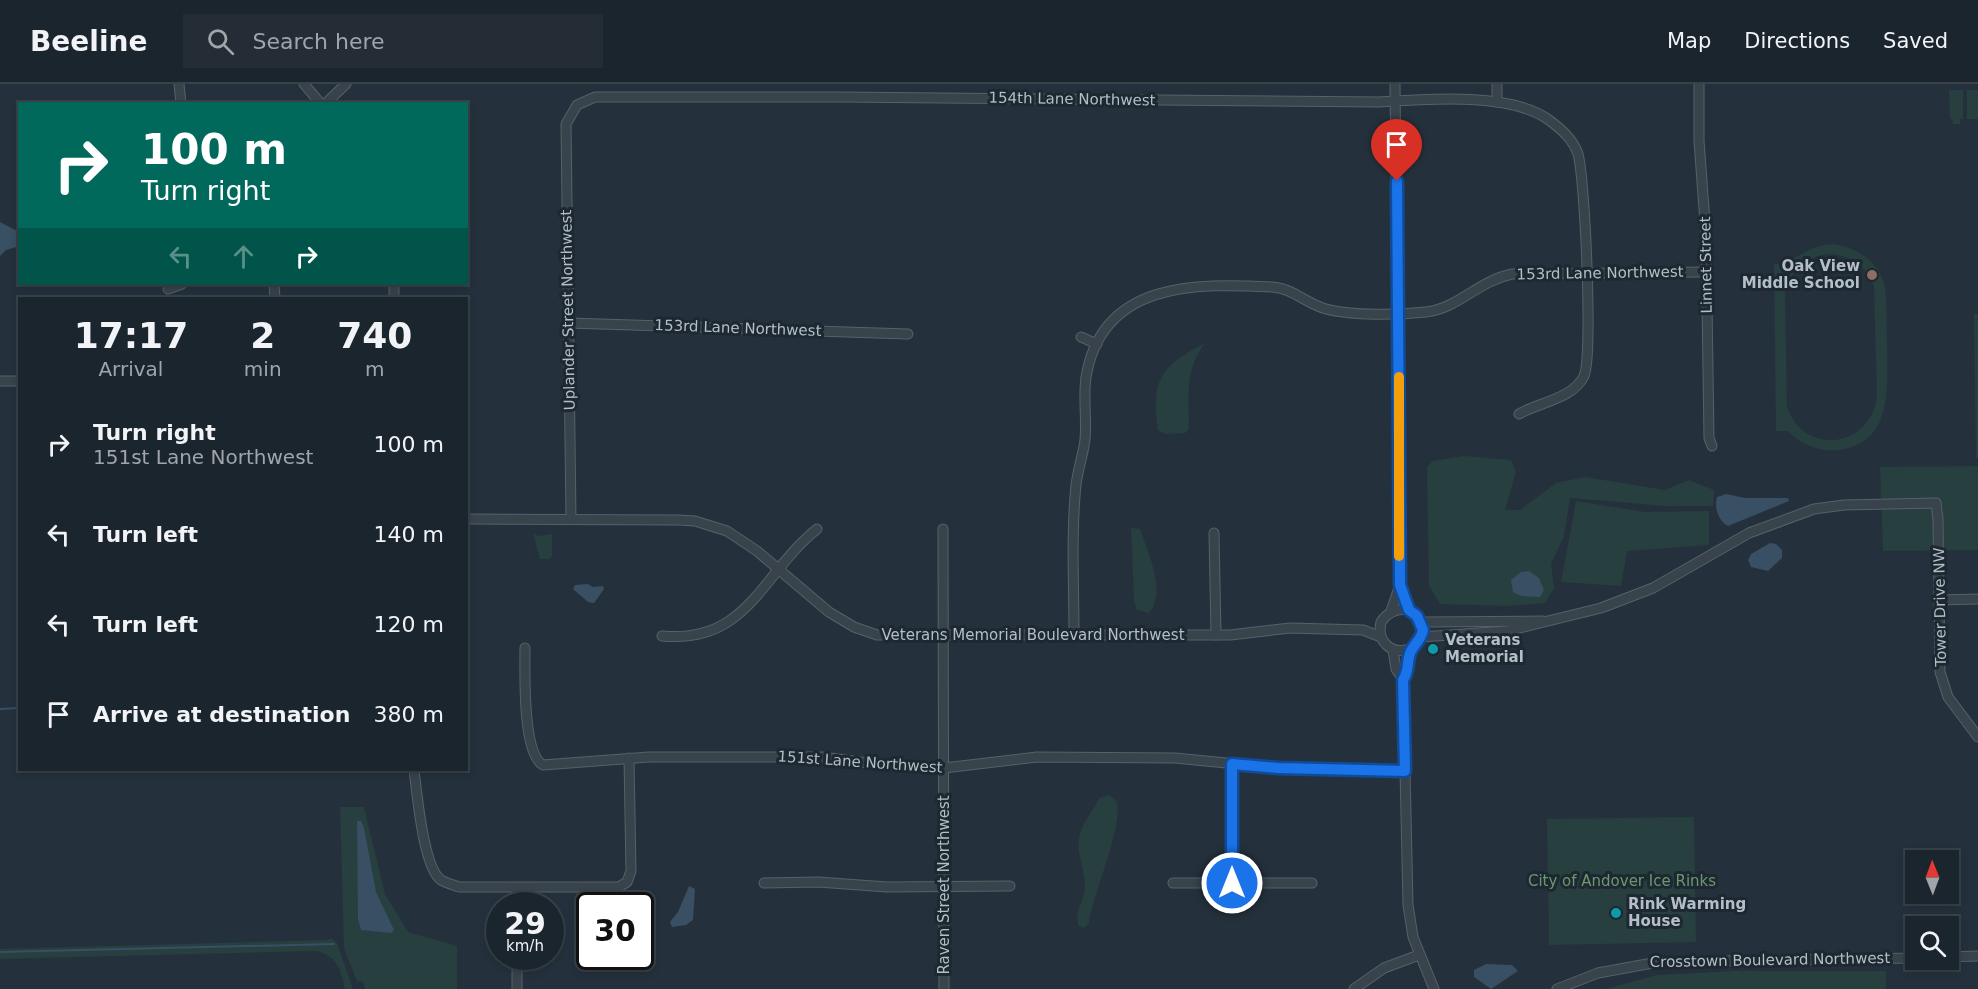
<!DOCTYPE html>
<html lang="en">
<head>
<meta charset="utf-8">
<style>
	:root { --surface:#1b252d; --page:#242d35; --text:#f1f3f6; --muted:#a0a5aa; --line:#394249 }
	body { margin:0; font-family:"DejaVu Sans",sans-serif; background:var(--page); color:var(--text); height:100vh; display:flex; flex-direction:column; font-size:22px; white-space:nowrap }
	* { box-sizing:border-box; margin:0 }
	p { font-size:20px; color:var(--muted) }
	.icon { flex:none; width:33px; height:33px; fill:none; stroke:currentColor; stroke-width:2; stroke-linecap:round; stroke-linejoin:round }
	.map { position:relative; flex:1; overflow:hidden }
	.drawer { position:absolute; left:18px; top:213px; width:450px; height:474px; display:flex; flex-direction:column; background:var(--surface); border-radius:0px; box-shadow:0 3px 9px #0003,0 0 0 2px var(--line) }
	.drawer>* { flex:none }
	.top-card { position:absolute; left:18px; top:18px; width:450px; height:183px; border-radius:0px; box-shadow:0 3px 9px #0003,0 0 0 2px var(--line); background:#00695c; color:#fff; overflow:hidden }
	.needle { width:39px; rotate:359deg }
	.controls { position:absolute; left:1905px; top:766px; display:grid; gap:12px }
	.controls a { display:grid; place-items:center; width:54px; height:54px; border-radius:0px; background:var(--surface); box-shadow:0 3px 9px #0003,0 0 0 2px var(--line); font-size:30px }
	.speed { position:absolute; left:486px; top:808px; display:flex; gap:12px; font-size:30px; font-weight:700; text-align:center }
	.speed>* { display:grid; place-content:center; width:78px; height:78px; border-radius:50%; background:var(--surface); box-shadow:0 3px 9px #0003,0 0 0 2px var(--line); line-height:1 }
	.speed small { font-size:15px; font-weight:400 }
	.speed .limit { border:3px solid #111; border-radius:9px; background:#fff; color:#111 }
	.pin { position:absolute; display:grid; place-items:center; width:51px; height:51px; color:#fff; margin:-62px -26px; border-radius:50% 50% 50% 0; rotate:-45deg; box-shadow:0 0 6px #0007 }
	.pin .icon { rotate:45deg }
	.me { position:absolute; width:66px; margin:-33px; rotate:0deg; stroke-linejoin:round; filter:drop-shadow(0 0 4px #0008) }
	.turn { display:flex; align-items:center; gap:21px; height:126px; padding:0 24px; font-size:27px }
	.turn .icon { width:78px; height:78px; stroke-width:2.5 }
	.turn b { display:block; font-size:42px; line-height:51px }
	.lanes { display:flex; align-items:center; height:57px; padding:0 24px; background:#0003; justify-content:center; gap:30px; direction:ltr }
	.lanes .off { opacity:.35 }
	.eta { display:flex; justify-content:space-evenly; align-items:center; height:102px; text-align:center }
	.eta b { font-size:36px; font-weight:700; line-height:42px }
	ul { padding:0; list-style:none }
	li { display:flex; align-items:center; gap:18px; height:90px; padding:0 24px }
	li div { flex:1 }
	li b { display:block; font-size:22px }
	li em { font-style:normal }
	header { display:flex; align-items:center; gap:36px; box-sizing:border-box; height:84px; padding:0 30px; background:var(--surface); border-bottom:2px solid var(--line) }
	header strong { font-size:28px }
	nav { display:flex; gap:33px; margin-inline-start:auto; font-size:21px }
	.search { width:420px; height:54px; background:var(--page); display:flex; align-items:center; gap:15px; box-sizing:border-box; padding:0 21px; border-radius:0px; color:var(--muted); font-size:22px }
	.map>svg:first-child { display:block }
	.green { fill:#273f3e; fill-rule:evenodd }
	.water { fill:#394f63 }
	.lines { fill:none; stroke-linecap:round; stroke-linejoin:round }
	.stream { stroke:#394f63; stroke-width:2 }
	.minor-casing { stroke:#56616a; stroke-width:11 }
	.minor { stroke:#38434c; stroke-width:9 }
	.route-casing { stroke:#114b97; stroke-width:15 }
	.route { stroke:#1a73e8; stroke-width:10 }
	.slow { stroke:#f59e0b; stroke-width:10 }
	.education-dot { fill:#8d6e63; stroke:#1d2831; stroke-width:2 }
	.culture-dot { fill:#0f9aa8; stroke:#1d2831; stroke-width:2 }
	.labels { text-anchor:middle; stroke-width:6; stroke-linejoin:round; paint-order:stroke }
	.street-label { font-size:15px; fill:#b4bec8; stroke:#1d2831 }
	.poi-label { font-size:15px; font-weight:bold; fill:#b4bec8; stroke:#1d2831; text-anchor:start }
	.park-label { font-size:15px; fill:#6c9871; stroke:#1d2831 }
</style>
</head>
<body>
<header>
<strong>Beeline</strong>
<div class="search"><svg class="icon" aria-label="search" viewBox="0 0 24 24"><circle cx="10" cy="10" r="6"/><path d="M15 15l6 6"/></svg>Search here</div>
<nav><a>Map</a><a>Directions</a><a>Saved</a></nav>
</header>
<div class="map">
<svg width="1978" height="905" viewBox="0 0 1978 905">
	<rect width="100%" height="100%" fill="#24313c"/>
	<g class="green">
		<path d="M1949 6H1963V35H1960V40H1953L1952 35H1950Z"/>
		<rect x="1967" y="6" width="11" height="29"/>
		<path d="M1832 160C1856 163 1875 175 1884 198 1888 218 1886 239 1887 258 1887 299 1895 360 1838 366 1819 368 1801 361 1788 347H1776L1774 180C1794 180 1804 162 1832 160ZM1831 170C1852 172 1866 182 1874 202L1877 312C1871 364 1804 373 1787 323L1785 211C1789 187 1806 171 1831 170Z"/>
		<path d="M1974 230H1978V374H1976Z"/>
		<path d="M1205 259C1184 287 1189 311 1189 344L1185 349 1165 350 1158 346C1151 295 1161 282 1205 259Z"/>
		<path d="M1464 372 1511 376 1516 388 1505 426H1520L1556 399 1585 393 1665 406 1689 396 1714 406 1713 422H1666L1570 414 1564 452 1551 480 1554 504 1545 519 1505 522 1440 520 1429 501 1427 384 1432 377Z"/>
		<path d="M1978 382V466L1883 467 1880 383Z"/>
		<path d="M1576 417 1644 428 1709 427V461L1627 467 1621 502 1561 498Z"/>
		<path d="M1131 444 1140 445C1148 469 1167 508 1149 529L1137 526 1134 517Z"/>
		<path d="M533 449 538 452 552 450V472L549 475H540Z"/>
		<path d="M1109 711C1111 713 1114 715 1116 717 1126 735 1091 816 1089 839L1085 844 1079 842C1073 829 1085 816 1085 802 1085 783 1074 765 1081 747 1084 737 1094 725 1099 714Z"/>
		<path d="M340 723H364L385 810 408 848 457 862V905H365L363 898 357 897 344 864Z"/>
		<path d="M1694 733 1696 858 1549 861 1547 735Z"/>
		<path d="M332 854 337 859 353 905H345C341 885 337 872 316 867L0 875V865L326 856Z"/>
		<path d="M1733 887H1886V905H1606L1657 891Z"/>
	</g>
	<g class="water">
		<path d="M0 138 19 148 20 162 6 166 0 172Z"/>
		<path d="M1726 410 1745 414H1788L1789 417 1728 442C1718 437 1714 423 1717 413Z"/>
		<path d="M1770 459 1776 460 1782 466V474L1768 487 1751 483 1748 476 1751 470Z"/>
		<path d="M1529 487 1539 494 1544 506 1540 513 1521 512 1513 508 1511 496 1521 488Z"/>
		<path d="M588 500 593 503 603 502 604 505 594 519 588 518 573 505 575 501Z"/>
		<path d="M357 737H361L364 744 376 808 394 846 391 849 361 846 358 835Z"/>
		<path d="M689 802 695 805 693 836 686 841 672 843 670 838 678 828Z"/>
		<path d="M1486 880 1512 881 1518 887 1491 905 1474 893V886Z"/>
	</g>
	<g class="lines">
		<g class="stream">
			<path d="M0 625 20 624"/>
			<path d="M0 868 334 860"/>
		</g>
		<defs>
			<g id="minor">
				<path d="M179 0 181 20"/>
				<path d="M304 0 321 20"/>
				<path d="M1699 0V57L1706 152 1709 354 1712 362"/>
				<path d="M1497 18V0"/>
				<path d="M325 20 346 0"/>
				<path d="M274 200 275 214"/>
				<path d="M394 200V214"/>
				<path d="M168 205 182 200"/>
				<path d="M569 239 908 250"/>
				<path d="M1081 253 1097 260"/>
				<path d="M0 297H20"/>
				<path d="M466 435 678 436 695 437 727 447 757 467 829 528 854 543 877 551H1230L1290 544 1363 546 1381 553"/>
				<path d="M571 435 566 40 577 21 595 13H840L1380 18C1426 15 1511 8 1549 36 1561 45 1573 55 1578 70 1585 94 1593 273 1584 292 1573 315 1539 318 1519 330"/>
				<path d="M943 445 944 905"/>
				<path d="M1214 449 1216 551"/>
				<path d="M1400 501 1409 526"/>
				<path d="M1940 516 1978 515"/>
				<path d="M1391 527 1400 501 1395 0"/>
				<path d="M1420 536 1425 538 1543 537"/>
				<path d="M1074 551C1074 501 1071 450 1076 401 1078 385 1083 371 1085 356 1087 335 1083 313 1086 293 1102 197 1196 199 1272 203 1292 204 1307 220 1326 225 1352 232 1398 231 1426 228 1459 224 1478 197 1512 190L1707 188"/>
				<path d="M662 552C748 560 761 490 817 445"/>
				<path d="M1421 553 1507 547 1601 524 1653 504 1749 449 1814 425 1844 421 1936 419 1938 435 1940 588 1948 613 1978 653"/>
				<path d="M525 564C525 588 522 669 543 681L649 673H822L883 681 944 684 1037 673 1175 674 1277 684 1405 687"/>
				<path d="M1393 566 1396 585 1403 595 1408 821 1413 853 1434 905"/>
				<path d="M1403 595C1410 585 1406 574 1412 564 1417 557 1423 554 1422 544 1420 520 1391 521 1381 538 1376 559 1393 572 1412 564"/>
				<path d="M414 686C417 708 423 783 441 796 446 799 454 801 459 803H619L627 798 631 787 629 674"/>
				<path d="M764 799 818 798 887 803 1010 802"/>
				<path d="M1173 799H1312"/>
				<path d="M1232 799V680"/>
				<path d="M516 805 517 822"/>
				<path d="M517 873V905"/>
				<path d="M1948 873 1978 872"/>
				<path d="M1354 905 1384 884 1419 871"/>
				<path d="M1557 905 1598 889 1658 878 1916 874"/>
			</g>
		</defs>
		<use href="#minor" class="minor-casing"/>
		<use href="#minor" class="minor"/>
	</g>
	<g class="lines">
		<defs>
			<path id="route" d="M1232 799V680L1278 684 1405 687 1403 596C1410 586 1406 577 1411 567 1415 559 1421 556 1423 546L1417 532 1409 526 1400 501 1397 97"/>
		</defs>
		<use href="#route" class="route-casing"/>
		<use href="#route" class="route"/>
		<path class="slow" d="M1399 293V472"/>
	</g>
	<circle class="education-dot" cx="1872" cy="191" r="6"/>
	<g class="culture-dot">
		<circle cx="1433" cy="565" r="6"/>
		<circle cx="1616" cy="829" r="6"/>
	</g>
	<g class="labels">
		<g class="street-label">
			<text transform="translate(1072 15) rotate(1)" y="5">154th Lane Northwest</text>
			<text transform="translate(1706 181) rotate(-91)" y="5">Linnet Street</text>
			<text transform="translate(1600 189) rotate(-1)" y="5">153rd Lane Northwest</text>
			<text transform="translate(568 226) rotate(-91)" y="5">Uplander Street Northwest</text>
			<text transform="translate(738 244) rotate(2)" y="5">153rd Lane Northwest</text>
			<text transform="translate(1940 523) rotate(-91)" y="5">Tower Drive NW</text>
			<text x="1033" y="556">Veterans Memorial Boulevard Northwest</text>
			<text transform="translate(860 678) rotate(4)" y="5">151st Lane Northwest</text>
			<text transform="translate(944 801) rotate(-90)" y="5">Raven Street Northwest</text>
			<text transform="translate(1770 876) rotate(-1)" y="5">Crosstown Boulevard Northwest</text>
		</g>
		<g class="poi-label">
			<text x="1860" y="187" text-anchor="end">Oak View<tspan x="1860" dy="17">Middle School</tspan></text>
			<text x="1445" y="561">Veterans<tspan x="1445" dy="17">Memorial</tspan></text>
			<text x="1628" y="825">Rink Warming<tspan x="1628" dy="17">House</tspan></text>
		</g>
		<g class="park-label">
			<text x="1622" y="802">City of Andover Ice Rinks</text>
		</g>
	</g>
</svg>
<div class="controls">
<a><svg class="needle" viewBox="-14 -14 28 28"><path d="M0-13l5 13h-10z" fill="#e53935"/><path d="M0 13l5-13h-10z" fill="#a0a5aa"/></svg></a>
<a><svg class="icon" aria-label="search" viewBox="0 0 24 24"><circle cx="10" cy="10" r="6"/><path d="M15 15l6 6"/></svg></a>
</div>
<div class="speed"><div>29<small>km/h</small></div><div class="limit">30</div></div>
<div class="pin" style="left:1397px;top:97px;background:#d93025"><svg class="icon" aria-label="arrive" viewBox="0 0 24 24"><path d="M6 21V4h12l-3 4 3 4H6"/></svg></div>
<svg class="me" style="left:1232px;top:799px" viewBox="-20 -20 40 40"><circle r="17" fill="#1a73e8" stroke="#fff" stroke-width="3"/><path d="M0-11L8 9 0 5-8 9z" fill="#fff"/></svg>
<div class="top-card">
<div class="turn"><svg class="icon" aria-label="right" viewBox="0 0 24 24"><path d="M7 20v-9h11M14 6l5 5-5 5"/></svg><div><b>100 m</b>Turn right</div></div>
<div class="lanes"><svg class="icon off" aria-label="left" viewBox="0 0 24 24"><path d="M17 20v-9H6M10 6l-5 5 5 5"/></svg><svg class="icon off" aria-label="ahead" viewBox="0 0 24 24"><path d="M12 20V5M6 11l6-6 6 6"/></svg><svg class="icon" aria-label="right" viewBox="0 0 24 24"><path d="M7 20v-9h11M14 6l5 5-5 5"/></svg></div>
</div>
<section class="drawer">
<div class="eta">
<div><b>17:17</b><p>Arrival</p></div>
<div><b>2</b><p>min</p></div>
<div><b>740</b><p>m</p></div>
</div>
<ul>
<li><svg class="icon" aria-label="right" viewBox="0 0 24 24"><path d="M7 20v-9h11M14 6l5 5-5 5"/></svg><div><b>Turn right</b><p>151st Lane Northwest</p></div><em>100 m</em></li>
<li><svg class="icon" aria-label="left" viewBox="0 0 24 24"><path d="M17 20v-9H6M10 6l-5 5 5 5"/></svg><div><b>Turn left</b></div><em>140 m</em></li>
<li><svg class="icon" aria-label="left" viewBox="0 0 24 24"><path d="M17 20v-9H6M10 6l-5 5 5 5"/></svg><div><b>Turn left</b></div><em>120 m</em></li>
<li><svg class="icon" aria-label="arrive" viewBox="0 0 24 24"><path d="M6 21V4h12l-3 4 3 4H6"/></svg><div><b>Arrive at destination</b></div><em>380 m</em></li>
</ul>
</section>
</div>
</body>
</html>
